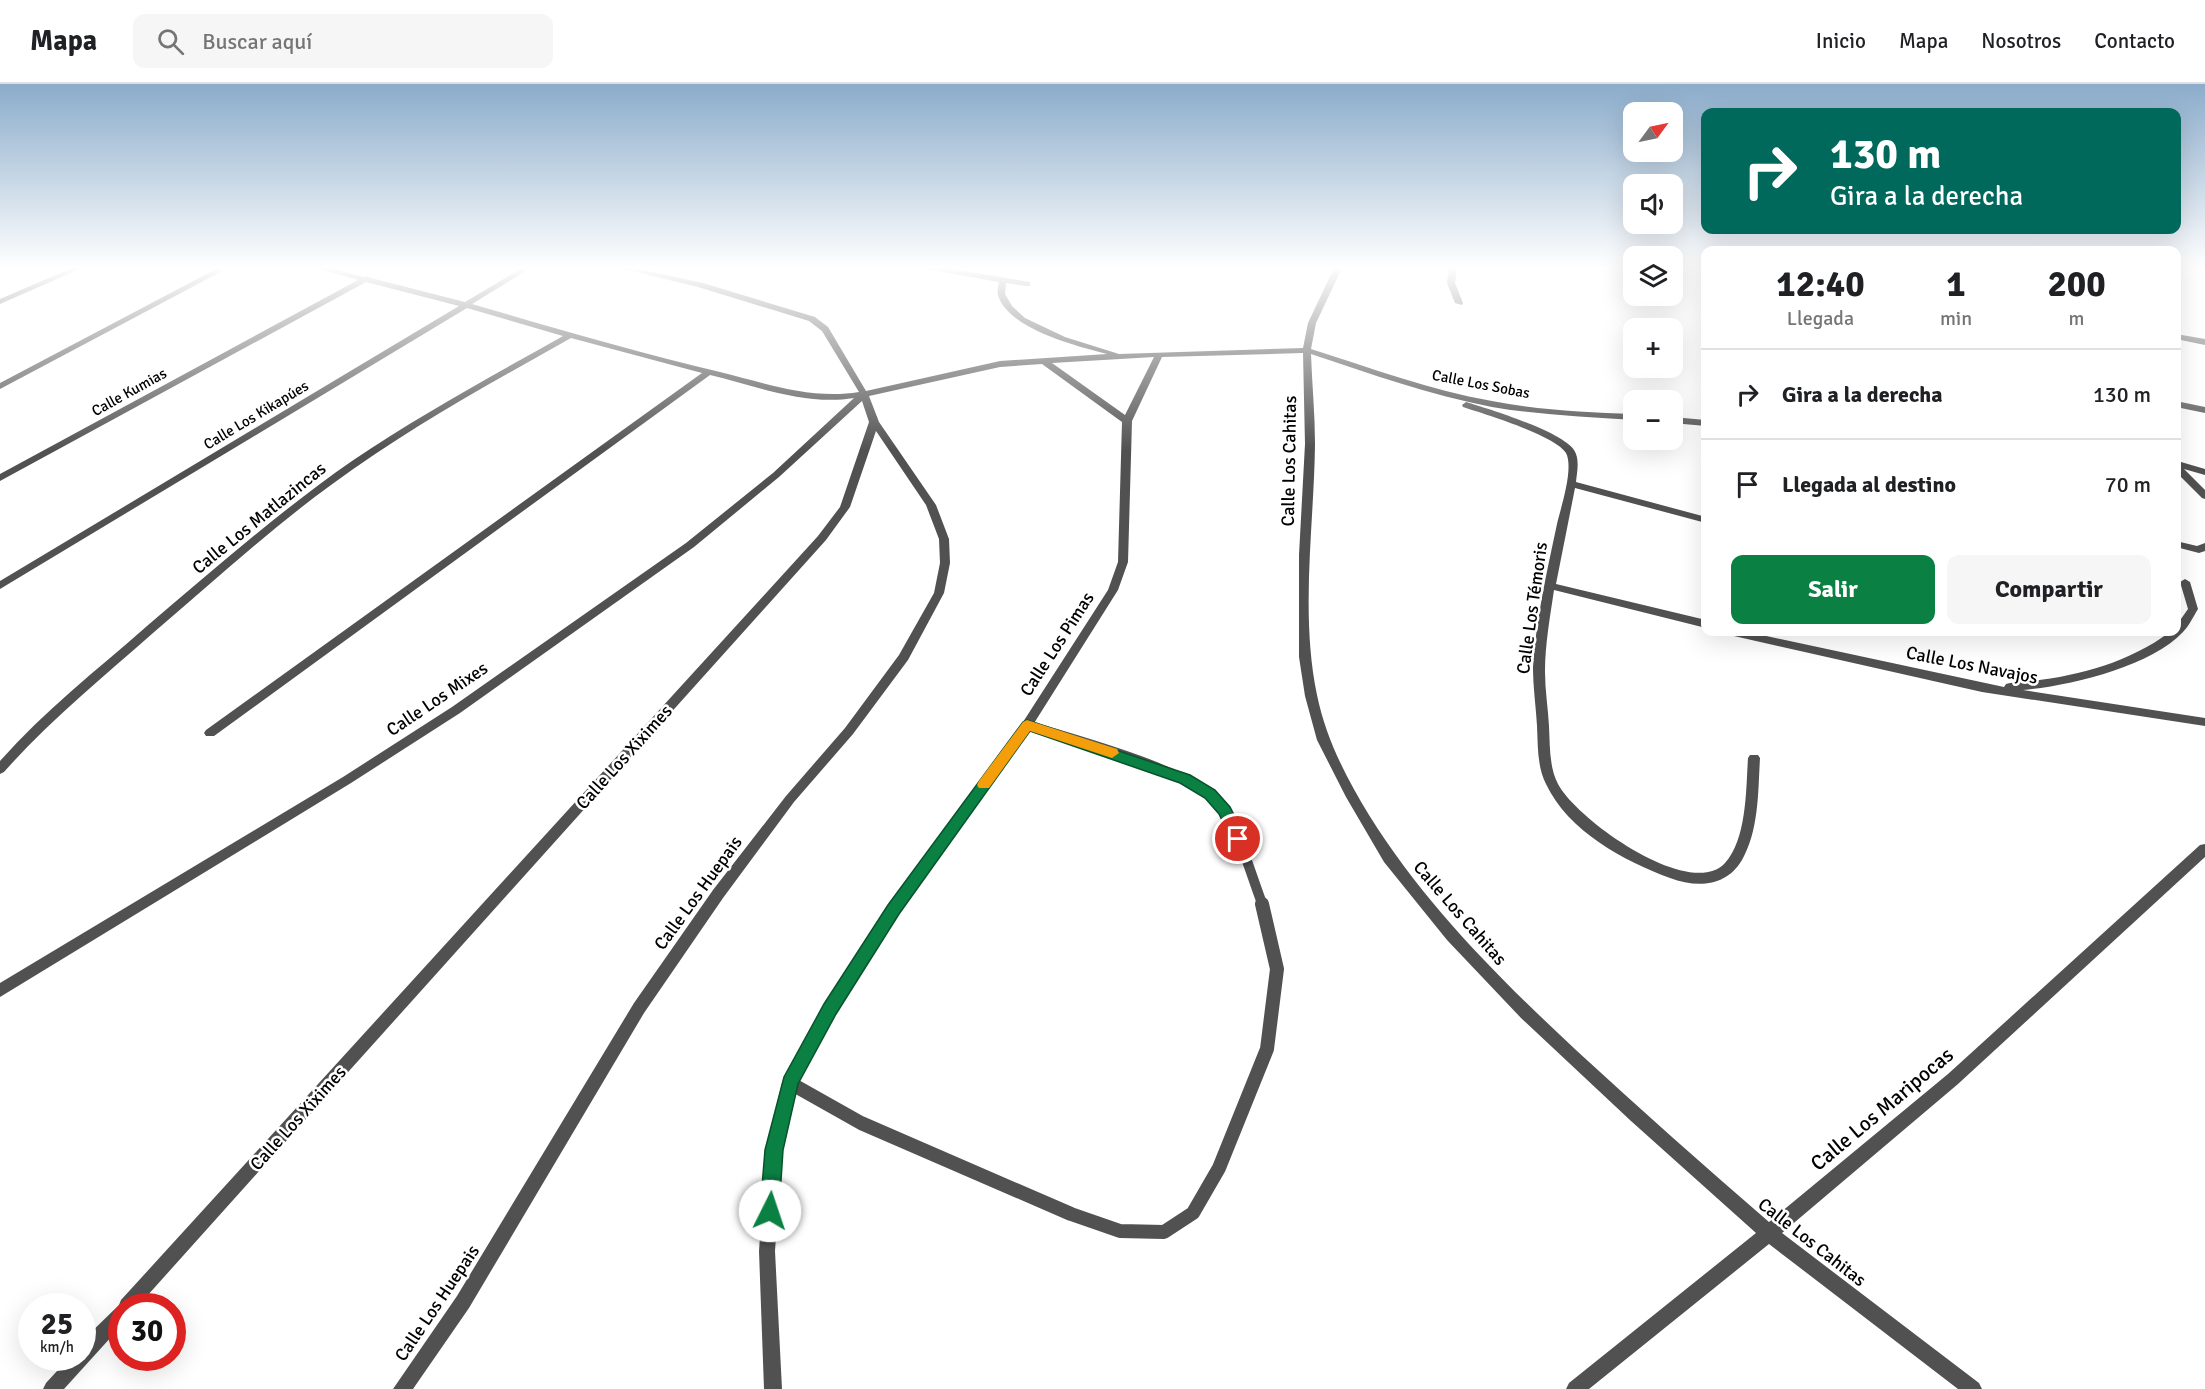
<!DOCTYPE html>
<html lang="es">
<head>
<meta charset="utf-8">
<style>
	:root { --surface:#fff; --page:#f6f6f6; --text:#202124; --muted:#757577; --line:#e0e0e0; --accent:#0b8043 }
	body { margin:0; font-family:Signika,sans-serif; background:var(--page); color:var(--text); height:100vh; display:flex; flex-direction:column; font-size:22px; white-space:nowrap }
	* { box-sizing:border-box; margin:0 }
	p { font-size:20px; color:var(--muted) }
	.icon { flex:none; width:33px; height:33px; fill:none; stroke:currentColor; stroke-width:2; stroke-linecap:round; stroke-linejoin:round }
	.map { position:relative; flex:1; overflow:hidden }
	.side { position:absolute; left:1701px; top:162px; width:480px; height:390px; display:flex; flex-direction:column; background:var(--surface); border-radius:12px; box-shadow:0 6px 24px #0002 }
	.side>* { flex:none }
	.banner { position:absolute; left:1701px; top:24px; width:480px; height:126px; border-radius:12px; box-shadow:0 6px 24px #0002; background:#00695c; color:#fff; overflow:hidden }
	.needle { width:39px; rotate:57deg }
	.fabs { position:absolute; left:1623px; top:18px; display:grid; gap:12px }
	.fabs a { display:grid; place-items:center; width:60px; height:60px; border-radius:12px; background:var(--surface); box-shadow:0 6px 24px #0002; font-size:30px }
	.speed { position:absolute; left:18px; top:1209px; display:flex; gap:12px; font-size:30px; font-weight:700; text-align:center }
	.speed>* { display:grid; place-content:center; width:78px; height:78px; border-radius:50%; background:var(--surface); box-shadow:0 6px 24px #0002; line-height:1 }
	.speed small { font-size:15px; font-weight:400 }
	.speed .limit { border:9px solid #d22; background:#fff; color:#111 }
	.pin { position:absolute; display:grid; place-items:center; width:51px; height:51px; color:#fff; margin:-26px; border:3px solid #fff; border-radius:50%; box-shadow:0 2px 6px #0007 }
	.me { position:absolute; width:66px; margin:-33px; rotate:4deg; stroke-linejoin:round; filter:drop-shadow(0 0 4px #0008) }
	.turn { display:flex; align-items:center; gap:21px; height:126px; padding:0 30px; font-size:27px }
	.turn .icon { width:78px; height:78px; stroke-width:2.5 }
	.turn b { display:block; font-size:42px; line-height:51px }
	.eta { display:flex; justify-content:space-evenly; align-items:center; height:102px; text-align:center }
	.eta b { font-size:36px; font-weight:700; line-height:42px }
	.primary-button { display:flex; gap:12px; margin-top:auto; padding:12px 30px }
	.primary-button a { flex:1; height:69px; border-radius:12px; background:var(--accent); color:#fff; font-size:24px; font-weight:700; line-height:69px; text-align:center }
	.primary-button a+a { background:var(--page); color:var(--text) }
	ul { padding:0; list-style:none }
	li { display:flex; align-items:center; gap:18px; height:90px; padding:0 30px; border-top:2px solid var(--line) }
	li div { flex:1 }
	li b { display:block; font-size:22px }
	li em { font-style:normal }
	header { display:flex; align-items:center; gap:36px; box-sizing:border-box; height:84px; padding:0 30px; background:var(--surface); border-bottom:2px solid var(--line) }
	header strong { font-size:28px }
	nav { display:flex; gap:33px; margin-inline-start:auto; font-size:21px }
	.search { width:420px; height:54px; background:var(--page); display:flex; align-items:center; gap:15px; box-sizing:border-box; padding:0 21px; border-radius:12px; color:var(--muted); font-size:22px }
	.map>svg:first-child { display:block }
	.lines { fill:none; stroke-linecap:round; stroke-linejoin:round }
	.lane-far1 { stroke:#515151; stroke-width:10 }
	.lane { stroke:#515151; stroke-width:14 }
	.street { fill:#515151; fill-rule:evenodd }
	.route { fill:#0b8043; stroke:#07532c; stroke-width:1.5 }
	.slow { fill:#f59e0b }
	.labels { text-anchor:middle; stroke-width:5; stroke-linejoin:round; paint-order:stroke }
	.far-street-label { font-size:15px; fill:#000; stroke:#fff }
	.street-label { font-size:18px; fill:#000; stroke:#fff }
	.near-street-label { font-size:21px; fill:#000; stroke:#fff }
</style>
</head>
<body>
<header>
<strong>Mapa</strong>
<div class="search"><svg class="icon" aria-label="search" viewBox="0 0 24 24"><circle cx="10" cy="10" r="6"/><path d="M15 15l6 6"/></svg>Buscar aquí</div>
<nav><a>Inicio</a><a>Mapa</a><a>Nosotros</a><a>Contacto</a></nav>
</header>
<div class="map">
<svg width="2205" height="1305" viewBox="0 0 2205 1305">
	<rect width="100%" height="100%" fill="#fff"/>
	<g class="lines">
		<path class="lane-far1" d="M1027 641C1075 657 1201 687 1225 728 1242 756 1251 791 1263 822"/>
		<path class="lane" d="M790 999 861 1039 1071 1130 1120 1147 1164 1148 1193 1129 1219 1084 1267 965 1277 885 1262 820"/>
		<g class="street">
			<path d="M72 184H82L0 220V215Z"/>
			<path d="M218 184H228L0 305V299Z"/>
			<path d="M317 184H330L364 193 367 192 371 194 465 218 522 184H531L472 220C555 244 636 268 720 288 765 299 811 316 859 308L822 247 809 237 698 203 620 184H634L703 199 815 233 828 243 866 307 1000 277 1107 270C1076 262 1008 245 998 211 997 207 998 202 999 198L932 186 928 184H946L1030 198V202H1027L1006 199 1005 210 1012 222 1025 234 1065 253 1119 270 1303 264 1308 239 1334 184H1342L1316 239 1311 265C1371 284 1430 306 1492 317 1539 326 1586 328 1634 330V336C1586 333 1539 331 1492 323 1430 311 1371 290 1311 270 1312 300 1315 330 1315 360 1314 442 1300 529 1317 611 1326 655 1346 693 1369 731 1425 821 1500 895 1577 967 1640 1025 1704 1082 1769 1138L1948 990 2200 761 2205 760V773L1958 1000 1782 1149 1979 1299 1982 1305H1958L1769 1160 1589 1305H1566L1569 1299 1756 1149 1631 1037 1521 934 1447 856 1384 778 1346 713 1317 656 1305 612 1299 573V471L1305 360 1303 269 1162 273 1132 337 1128 478 1118 506 1031 644 899 829 835 930 797 1000 782 1066 775 1167 782 1305H764L759 1167 766 1066 782 999 825 920 889 821 1023 638 1108 506 1118 478 1122 338 1042 280 1000 283 869 312 879 338 936 421 949 455 950 479 944 509 908 576 853 650 794 718 723 814 644 929 469 1224 413 1305H393L457 1212 634 919 713 806 786 712 845 644 899 571 934 509 940 479 939 455 926 421 876 347 850 423 826 456 138 1222H122V1241L64 1305H43L46 1299 69 1274H82V1257L119 1221 121 1216 818 452 840 423 869 338 862 317 779 393 694 463 460 629 351 699 0 913V899L343 693 452 623 686 459 773 389 854 314C806 322 756 302 710 291L214 652H206L204 649 206 646 702 289 571 254C489 300 407 345 331 401 269 446 212 499 153 549 102 594 49 637 4 688L0 690V677C44 627 97 586 147 542 214 485 280 427 352 377 420 331 492 292 563 252L467 224 0 505V497L459 222 366 198 0 397V390L358 196ZM1154 273 1125 331 1052 279Z"/>
			<path d="M1449 184H1457L1455 199 1463 219 1462 221 1455 219 1447 199Z"/>
			<path d="M2176 250 2205 255V261L2176 255Z"/>
			<path d="M2176 317 2205 323V329L2176 323Z"/>
			<path d="M1466 318C1489 325 1561 347 1574 366 1580 375 1577 388 1576 398L1706 433V439L1575 404 1556 500 1706 536V544L1554 506C1550 533 1545 561 1545 588 1545 606 1548 624 1549 642 1550 661 1549 683 1558 700 1576 735 1690 817 1725 779 1747 755 1746 704 1748 674L1750 671H1758L1760 674C1758 708 1759 746 1742 776 1726 803 1697 804 1670 794 1624 777 1568 747 1546 700 1537 682 1538 662 1537 642 1536 623 1533 603 1533 583 1536 535 1547 487 1557 440 1561 423 1574 384 1566 369 1555 351 1484 330 1463 323L1462 321Z"/>
			<path d="M1672 333 1706 336V342L1672 339Z"/>
			<path d="M2181 378 2205 385V391L2184 385 2205 406V415L2202 414 2176 388V381Z"/>
			<path d="M2176 457 2197 462 2205 459V467L2199 469 2176 463Z"/>
			<path d="M2185 495 2190 498 2198 525C2193 533 2189 542 2183 548 2150 583 2069 602 2023 606L2205 634V642L1982 608 1734 552 1728 548H1748L2004 603 2006 600 2010 599C2067 595 2124 582 2170 548H2176V542L2188 525 2180 498Z"/>
		</g>
	</g>
	<linearGradient id="sky" x2="0" y2="1"><stop stop-color="#8baccb"/><stop offset="0.5" stop-color="#fff"/><stop offset="1" stop-color="#fff" stop-opacity="0"/></linearGradient>
	<rect width="2205" height="367" fill="url(#sky)"/>
	<path class="route" d="M1027 636 1190 691 1215 706 1230 723 1246 755 1244 759H1233L1219 730 1205 714 1180 699 1030 647 899 830 836 930 798 1000 783 1066 779 1127 776 1133 770 1136 763 1133 760 1127 765 1066 784 993 824 920 888 821 1023 638Z"/>
	<path class="slow" d="M1027 636 1117 665 1119 669 1112 674 1030 647 989 704H979L977 701 979 697 1023 638Z"/>
	<g class="labels">
		<g class="far-street-label">
			<text transform="translate(1481 300) rotate(11)" y="5">Calle Los Sobas</text>
			<text transform="translate(129 308) rotate(-29)" y="5">Calle Kumias</text>
			<text transform="translate(256 331) rotate(-31)" y="5">Calle Los Kikapúes</text>
		</g>
		<g class="street-label">
			<text transform="translate(1289 377) rotate(-89)" y="6">Calle Los Cahitas</text>
			<text transform="translate(259 434) rotate(-39)" y="6">Calle Los Matlazincas</text>
			<text transform="translate(1532 524) rotate(-82)" y="6">Calle Los Témoris</text>
			<text transform="translate(1057 560) rotate(-57)" y="6">Calle Los Pimas</text>
			<text transform="translate(1972 581) rotate(11)" y="6">Calle Los Navajos</text>
			<text transform="translate(437 615) rotate(-34)" y="6">Calle Los Mixes</text>
			<text transform="translate(624 673) rotate(-48)" y="6">Calle Los Xiximes</text>
			<text transform="translate(698 809) rotate(-54)" y="6">Calle Los Huepais</text>
			<text transform="translate(1460 829) rotate(49)" y="6">Calle Los Cahitas</text>
			<text transform="translate(298 1034) rotate(-48)" y="6">Calle Los Xiximes</text>
			<text transform="translate(1812 1158) rotate(38)" y="6">Calle Los Cahitas</text>
			<text transform="translate(437 1219) rotate(-56)" y="6">Calle Los Huepais</text>
		</g>
		<g class="near-street-label">
			<text transform="translate(1882 1025) rotate(-40)" y="7">Calle Los Maripocas</text>
		</g>
	</g>
</svg>
<div class="fabs">
<a><svg class="needle" viewBox="-14 -14 28 28"><path d="M0-13l5 13h-10z" fill="#e53935"/><path d="M0 13l5-13h-10z" fill="#757577"/></svg></a>
<a><svg class="icon" aria-label="sound" viewBox="0 0 24 24"><path d="M4 9h4l5-4v14l-5-4H4zM17 9q2 3 0 6"/></svg></a>
<a><svg class="icon" aria-label="layers" viewBox="0 0 24 24"><path d="M12 4l9 5-9 5-9-5zM3 14l9 5 9-5"/></svg></a>
<a>+</a>
<a>−</a>
</div>
<div class="speed"><div>25<small>km/h</small></div><div class="limit">30</div></div>
<div class="pin" style="left:1238px;top:755px;background:#d93025"><svg class="icon" aria-label="arrive" viewBox="0 0 24 24"><path d="M6 21V4h12l-3 4 3 4H6"/></svg></div>
<svg class="me" style="left:770px;top:1127px" viewBox="-20 -20 40 40"><circle r="19" fill="#fff"/><path d="M0-13L10 11 0 6-10 11z" fill="#0b8043"/></svg>
<div class="banner">
<div class="turn"><svg class="icon" aria-label="right" viewBox="0 0 24 24"><path d="M7 20v-9h11M14 6l5 5-5 5"/></svg><div><b>130 m</b>Gira a la derecha</div></div>
</div>
<section class="side">
<div class="eta">
<div><b>12:40</b><p>Llegada</p></div>
<div><b>1</b><p>min</p></div>
<div><b>200</b><p>m</p></div>
</div>
<ul>
<li><svg class="icon" aria-label="right" viewBox="0 0 24 24"><path d="M7 20v-9h11M14 6l5 5-5 5"/></svg><div><b>Gira a la derecha</b></div><em>130 m</em></li>
<li><svg class="icon" aria-label="arrive" viewBox="0 0 24 24"><path d="M6 21V4h12l-3 4 3 4H6"/></svg><div><b>Llegada al destino</b></div><em>70 m</em></li>
</ul>
<div class="primary-button"><a>Salir</a><a>Compartir</a></div>
</section>
</div>
</body>
</html>
